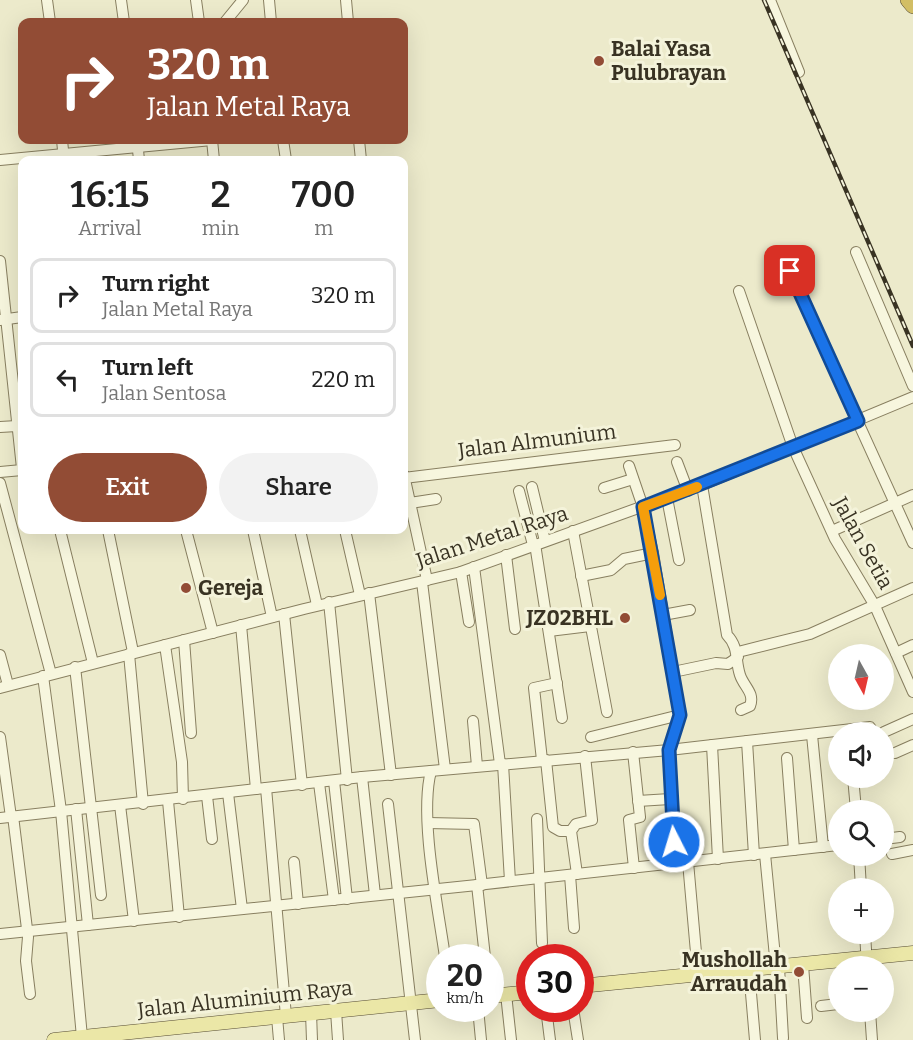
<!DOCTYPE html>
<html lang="en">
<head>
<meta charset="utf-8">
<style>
	:root { --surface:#fff; --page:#f2f2f2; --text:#222; --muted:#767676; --line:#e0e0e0; --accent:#924c35 }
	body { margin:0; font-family:Bitter,serif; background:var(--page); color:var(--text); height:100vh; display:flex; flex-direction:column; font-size:22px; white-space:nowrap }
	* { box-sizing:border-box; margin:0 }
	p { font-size:20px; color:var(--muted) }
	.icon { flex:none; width:33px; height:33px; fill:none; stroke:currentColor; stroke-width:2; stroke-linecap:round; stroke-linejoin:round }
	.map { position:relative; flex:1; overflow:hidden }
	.side { position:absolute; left:18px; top:156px; width:390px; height:378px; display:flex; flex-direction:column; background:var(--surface); border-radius:12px; box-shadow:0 6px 24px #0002 }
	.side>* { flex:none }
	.guide { position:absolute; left:18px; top:18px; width:390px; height:126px; border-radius:12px; box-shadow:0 6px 24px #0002; background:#924c35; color:#fff; overflow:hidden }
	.needle { width:39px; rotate:172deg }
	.controls { position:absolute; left:828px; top:644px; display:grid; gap:12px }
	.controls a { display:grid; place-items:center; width:66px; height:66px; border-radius:50%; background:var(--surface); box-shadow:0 6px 24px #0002; font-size:30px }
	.speed { position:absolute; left:426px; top:944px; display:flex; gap:12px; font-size:30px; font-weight:700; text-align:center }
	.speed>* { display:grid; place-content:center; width:78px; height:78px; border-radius:50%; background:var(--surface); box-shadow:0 6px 24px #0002; line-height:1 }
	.speed small { font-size:15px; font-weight:400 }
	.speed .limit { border:9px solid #d22; background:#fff; color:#111 }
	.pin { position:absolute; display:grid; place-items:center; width:51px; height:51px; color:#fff; margin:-26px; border-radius:12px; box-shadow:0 3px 9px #0006 }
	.me { position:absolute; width:66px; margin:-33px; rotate:355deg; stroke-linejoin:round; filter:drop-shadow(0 0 4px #0008) }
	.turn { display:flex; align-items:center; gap:21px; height:126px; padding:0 30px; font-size:27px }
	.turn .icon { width:78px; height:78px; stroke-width:2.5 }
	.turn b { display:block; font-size:42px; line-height:51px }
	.eta { display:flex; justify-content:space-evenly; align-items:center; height:102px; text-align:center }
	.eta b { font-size:36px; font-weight:600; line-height:42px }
	.button { display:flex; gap:12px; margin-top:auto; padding:12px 30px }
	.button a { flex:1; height:69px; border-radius:36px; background:var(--accent); color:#fff; font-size:24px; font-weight:600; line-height:69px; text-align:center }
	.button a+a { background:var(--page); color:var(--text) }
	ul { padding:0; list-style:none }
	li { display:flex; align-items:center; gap:18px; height:75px; margin:0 12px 9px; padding:0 18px; border:3px solid var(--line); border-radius:12px }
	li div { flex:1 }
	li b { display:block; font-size:22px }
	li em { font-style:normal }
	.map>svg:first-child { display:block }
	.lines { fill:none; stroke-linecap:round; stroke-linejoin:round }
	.minor-casing { stroke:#887f60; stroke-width:12 }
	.major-casing { stroke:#564c34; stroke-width:15 }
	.highway-casing { stroke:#564c34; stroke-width:16 }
	.minor { stroke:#f7f6de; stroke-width:10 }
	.major { stroke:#ebe7a7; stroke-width:14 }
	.highway { stroke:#d2be65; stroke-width:15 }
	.rail-casing { stroke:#393323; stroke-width:4.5 }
	.rail { stroke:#f4f3da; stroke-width:2; stroke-dasharray:7; stroke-linecap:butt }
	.route-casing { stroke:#114b97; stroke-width:15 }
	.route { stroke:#1a73e8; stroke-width:10 }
	.slow { stroke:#f59e0b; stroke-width:10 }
	.poi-dot { fill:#924c35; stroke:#f4f3da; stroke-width:2 }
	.labels { text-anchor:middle; stroke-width:6; stroke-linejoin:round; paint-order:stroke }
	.poi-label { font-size:21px; font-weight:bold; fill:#393323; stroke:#f4f3da; text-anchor:start }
	.street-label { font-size:21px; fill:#393323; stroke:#f4f3da }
</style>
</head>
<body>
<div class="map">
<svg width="913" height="1040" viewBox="0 0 913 1040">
	<rect width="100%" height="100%" fill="#eceacb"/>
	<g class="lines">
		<defs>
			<g id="minor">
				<path d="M47 0 50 22"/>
				<path d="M121 0 124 22"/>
				<path d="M196 0 199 22"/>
				<path d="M269 0 271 22"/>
				<path d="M346 0 348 22"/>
				<path d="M770 0 799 72"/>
				<path d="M225 22 243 0"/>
				<path d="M62 140 64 160"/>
				<path d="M137 140 139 160"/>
				<path d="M212 140 214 160"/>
				<path d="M283 140 286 160"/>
				<path d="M359 140 361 160"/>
				<path d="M0 160 212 140"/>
				<path d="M780 251 913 543"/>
				<path d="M856 252 913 386"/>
				<path d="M0 261 22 468"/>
				<path d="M739 291 793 447 835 539 875 606 913 692"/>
				<path d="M0 320 22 317"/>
				<path d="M0 427 17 426"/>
				<path d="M677 462 688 491"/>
				<path d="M629 466 643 507 653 553 680 715 669 750 676 863"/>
				<path d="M0 472 22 470"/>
				<path d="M404 475 427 580"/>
				<path d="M404 478 675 445"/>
				<path d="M0 483 51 674"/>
				<path d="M702 485 727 635C739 647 735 660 740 675 744 687 755 693 750 706L741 710"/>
				<path d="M532 487 545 541"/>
				<path d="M604 488 633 479"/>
				<path d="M519 491 533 545"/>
				<path d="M667 498 679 560"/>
				<path d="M410 503 436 499"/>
				<path d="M60 530 93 663"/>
				<path d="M108 530 133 652"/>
				<path d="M186 530 213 633"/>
				<path d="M253 530 272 617"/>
				<path d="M300 530 317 605"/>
				<path d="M345 530 360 595"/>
				<path d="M573 531 607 712"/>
				<path d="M832 531 913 495"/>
				<path d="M535 544 562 718"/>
				<path d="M506 555 515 629"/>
				<path d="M474 567 500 764"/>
				<path d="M461 572 469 622"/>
				<path d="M581 576 611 570 624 559 653 553"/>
				<path d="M422 582 445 769"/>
				<path d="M369 593 391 775"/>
				<path d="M329 602 347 780"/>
				<path d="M284 614 302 785"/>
				<path d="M663 615 690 610"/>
				<path d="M241 625 256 789"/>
				<path d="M549 631 590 626"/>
				<path d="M184 640 191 733"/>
				<path d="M165 645 182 762 183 799"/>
				<path d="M738 652 810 634 913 588"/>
				<path d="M896 653 913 645"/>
				<path d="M129 654 143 804"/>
				<path d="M0 655 8 685"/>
				<path d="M75 667 101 895"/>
				<path d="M673 672 716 663 728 664 738 657"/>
				<path d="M43 676 61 811 82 1037"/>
				<path d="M0 688 304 609 461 572 702 485 913 397"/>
				<path d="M473 721 477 766"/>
				<path d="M884 732 913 719"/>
				<path d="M812 735 823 847"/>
				<path d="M0 737 11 817"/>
				<path d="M591 737 680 715"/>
				<path d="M747 741 754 855"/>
				<path d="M712 745 718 859"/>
				<path d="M633 752 640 817 629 820 634 868"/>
				<path d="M895 753 913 745"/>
				<path d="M787 758 794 850"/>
				<path d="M542 760 534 688 557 683"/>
				<path d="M546 760 553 827 560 831H571"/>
				<path d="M503 764 510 881"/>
				<path d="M431 771C419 817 438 907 445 957"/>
				<path d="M362 777 375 895"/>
				<path d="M853 777 856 810"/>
				<path d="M334 781 347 899"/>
				<path d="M319 783 334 900"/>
				<path d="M266 788 286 1016"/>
				<path d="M228 793 242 909"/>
				<path d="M207 796 212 839"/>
				<path d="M168 801 179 917"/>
				<path d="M638 801 670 799"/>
				<path d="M388 804 415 1040"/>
				<path d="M120 805 134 921"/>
				<path d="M76 809 88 925"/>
				<path d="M13 816 28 937 26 961 30 994"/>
				<path d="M0 818 362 777 669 750 870 727 873 732"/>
				<path d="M537 819 542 943"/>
				<path d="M428 823 474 824 482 885"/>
				<path d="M884 839 900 837"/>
				<path d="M765 854 776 967"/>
				<path d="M892 854 913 850"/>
				<path d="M859 855 861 888"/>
				<path d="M294 862 298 904"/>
				<path d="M688 862 698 975"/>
				<path d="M577 874 571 831 576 824 592 820 585 756"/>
				<path d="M570 875 574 928"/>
				<path d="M477 885 485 957"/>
				<path d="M865 933 867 966"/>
				<path d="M0 934 477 885 838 845"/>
				<path d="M803 965 807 1018"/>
				<path d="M779 967 783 1038"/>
				<path d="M749 970 755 1040"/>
				<path d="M506 994 511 1040"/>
				<path d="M821 1006 838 1004"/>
				<path d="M478 1008 481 1040"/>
				<path d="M546 1008 550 1040"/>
				<path d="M573 1008 578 1040"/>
				<path d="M336 1011 338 1040"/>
				<path d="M870 1011 872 1040"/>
				<path d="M311 1013 312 1040"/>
				<path d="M277 1017 279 1040"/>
			</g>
			<g id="major">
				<path d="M580 986 913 953"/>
				<path d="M490 996 530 992"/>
				<path d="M54 1040 440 1000"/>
			</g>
			<path id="highway" d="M908 0 913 6"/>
		</defs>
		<use href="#minor" class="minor-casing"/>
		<use href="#major" class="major-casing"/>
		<use href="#highway" class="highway-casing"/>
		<use href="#minor" class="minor"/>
		<use href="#major" class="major"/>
		<use href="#highway" class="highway"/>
		<defs>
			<path id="rail" d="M764 0 913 346"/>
		</defs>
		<use href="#rail" class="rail-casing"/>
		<use href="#rail" class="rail"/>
	</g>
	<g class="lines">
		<defs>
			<path id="route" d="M674 842 669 750 680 715 643 507 858 421 790 271"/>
		</defs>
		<use href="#route" class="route-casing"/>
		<use href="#route" class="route"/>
		<path class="slow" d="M660 595 643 507 697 487"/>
	</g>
	<g class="poi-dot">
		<circle cx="599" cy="61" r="6"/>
		<circle cx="186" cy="588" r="6"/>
		<circle cx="625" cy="618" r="6"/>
		<circle cx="799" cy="972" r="6"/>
	</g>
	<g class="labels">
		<g class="poi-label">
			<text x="611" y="56">Balai Yasa<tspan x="611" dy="24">Pulubrayan</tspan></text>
			<text x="198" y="595">Gereja</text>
			<text x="613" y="625" text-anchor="end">JZ02BHL</text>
			<text x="787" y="967" text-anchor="end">Mushollah<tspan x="787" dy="24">Arraudah</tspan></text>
		</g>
		<g class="street-label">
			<text transform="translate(537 441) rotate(-7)" y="7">Jalan Almunium</text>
			<text transform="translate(492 537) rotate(-18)" y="7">Jalan Metal Raya</text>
			<text transform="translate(863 543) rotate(61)" y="7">Jalan Setia</text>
			<text transform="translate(245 999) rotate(-6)" y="7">Jalan Aluminium Raya</text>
		</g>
	</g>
</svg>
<div class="controls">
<a><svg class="needle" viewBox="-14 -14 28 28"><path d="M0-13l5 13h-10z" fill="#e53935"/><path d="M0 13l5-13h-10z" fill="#767676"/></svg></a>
<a><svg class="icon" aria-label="sound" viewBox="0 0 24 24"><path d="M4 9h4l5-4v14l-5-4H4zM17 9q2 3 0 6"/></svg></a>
<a><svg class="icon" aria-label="search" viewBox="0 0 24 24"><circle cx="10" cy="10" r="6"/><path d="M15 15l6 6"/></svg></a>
<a>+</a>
<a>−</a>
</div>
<div class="speed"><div>20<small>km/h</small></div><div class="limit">30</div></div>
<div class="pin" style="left:790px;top:271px;background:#d93025"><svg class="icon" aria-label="arrive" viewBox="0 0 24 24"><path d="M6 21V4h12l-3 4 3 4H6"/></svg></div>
<svg class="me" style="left:674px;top:842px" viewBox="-20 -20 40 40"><circle r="17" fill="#1a73e8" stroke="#fff" stroke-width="3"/><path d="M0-11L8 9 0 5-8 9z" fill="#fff"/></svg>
<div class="guide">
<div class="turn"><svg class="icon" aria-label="right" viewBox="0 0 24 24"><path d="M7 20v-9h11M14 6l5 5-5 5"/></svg><div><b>320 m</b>Jalan Metal Raya</div></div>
</div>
<section class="side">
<div class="eta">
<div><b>16:15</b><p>Arrival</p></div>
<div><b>2</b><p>min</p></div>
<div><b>700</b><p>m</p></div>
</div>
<ul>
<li><svg class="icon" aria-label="right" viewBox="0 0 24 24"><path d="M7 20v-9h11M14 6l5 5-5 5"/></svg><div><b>Turn right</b><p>Jalan Metal Raya</p></div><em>320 m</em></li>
<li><svg class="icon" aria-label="left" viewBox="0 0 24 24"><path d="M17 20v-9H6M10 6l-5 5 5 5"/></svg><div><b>Turn left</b><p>Jalan Sentosa</p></div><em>220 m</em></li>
</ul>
<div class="button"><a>Exit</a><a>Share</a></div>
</section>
</div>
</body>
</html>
